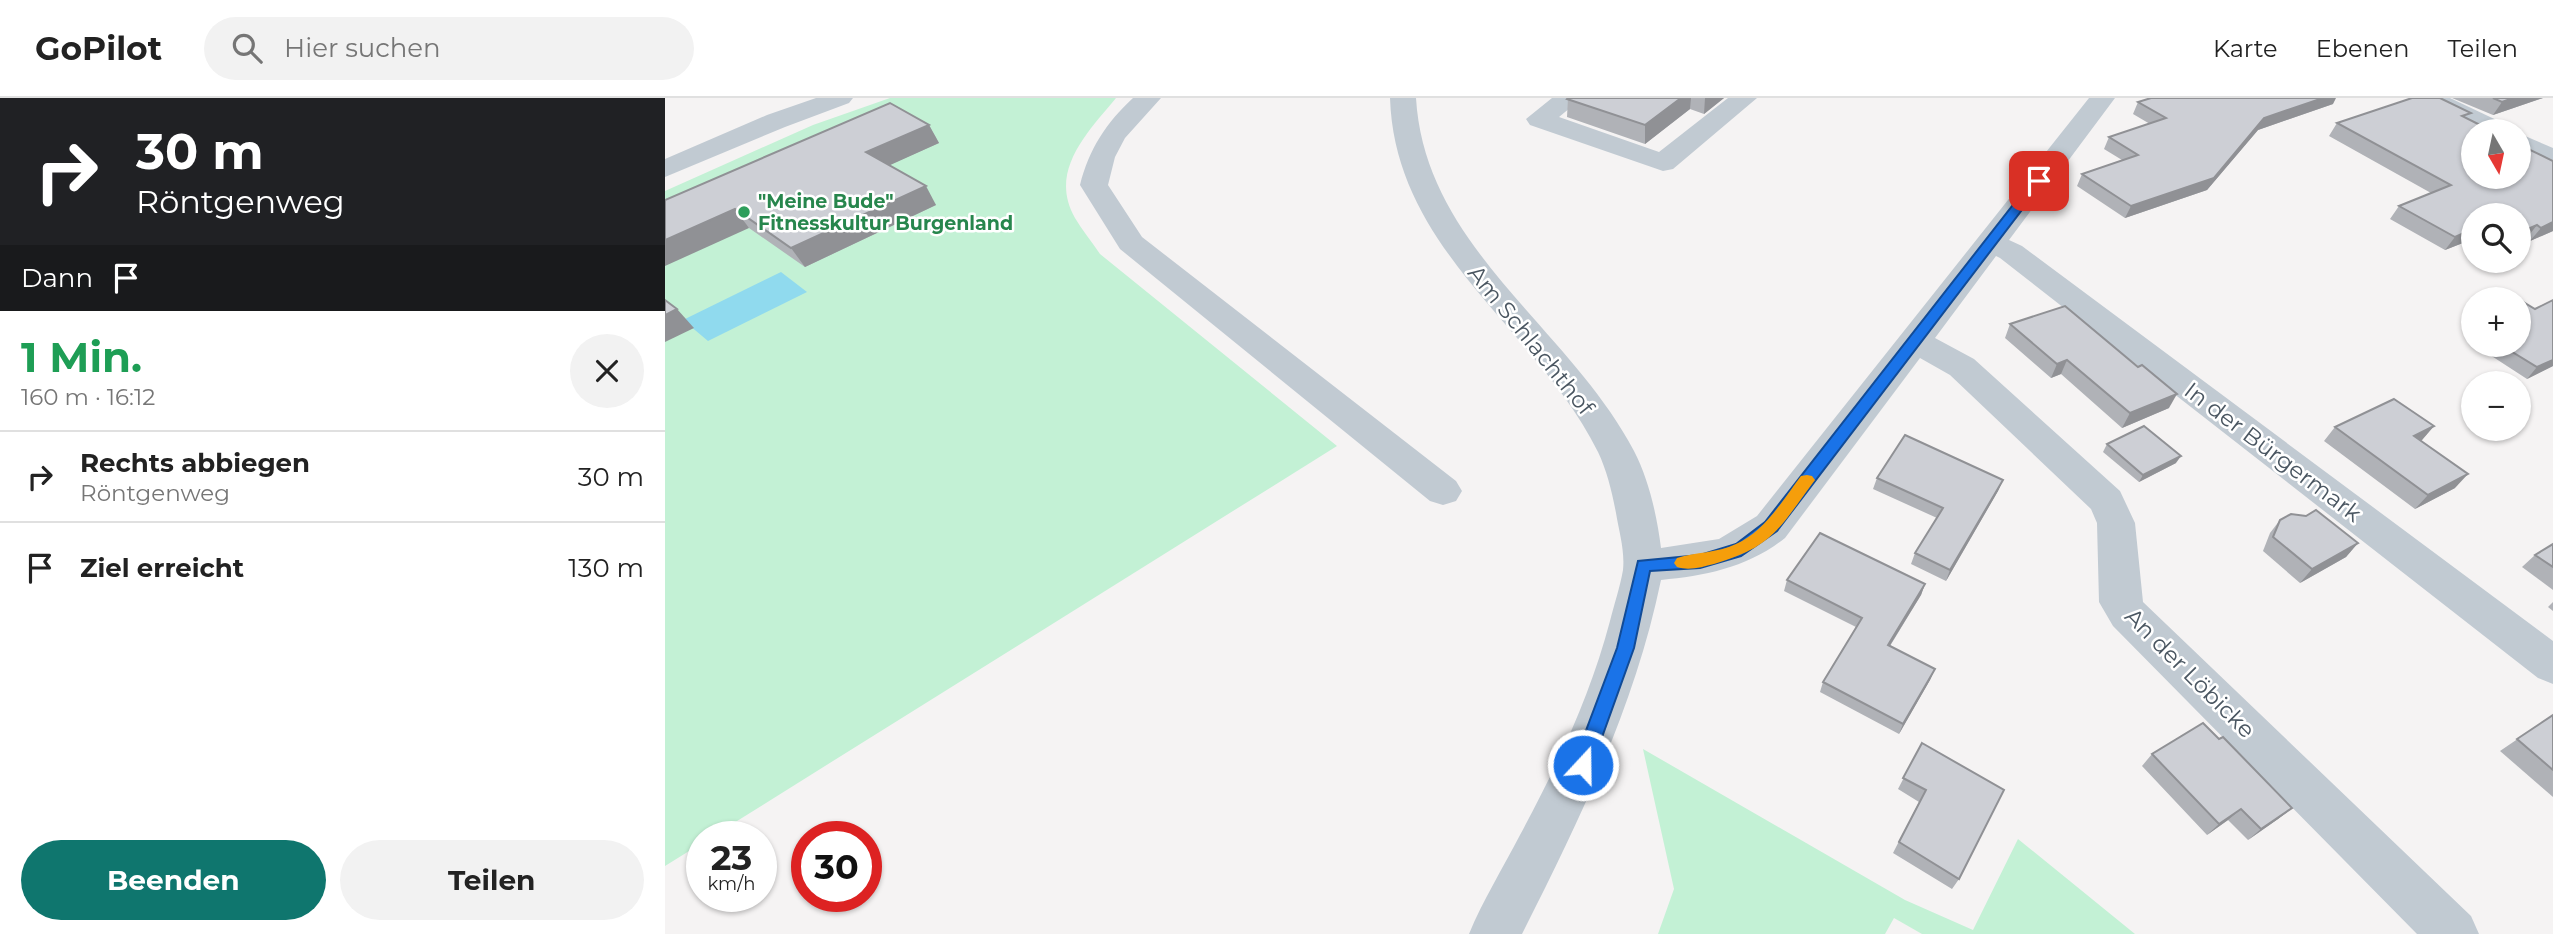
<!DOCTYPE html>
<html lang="de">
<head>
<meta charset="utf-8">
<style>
	:root { --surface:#fff; --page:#f2f2f2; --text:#222; --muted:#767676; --line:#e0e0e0; --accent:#0f766e }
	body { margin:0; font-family:Montserrat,sans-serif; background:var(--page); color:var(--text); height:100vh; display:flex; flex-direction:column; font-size:26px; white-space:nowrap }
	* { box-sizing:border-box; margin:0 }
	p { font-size:23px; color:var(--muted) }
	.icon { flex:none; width:38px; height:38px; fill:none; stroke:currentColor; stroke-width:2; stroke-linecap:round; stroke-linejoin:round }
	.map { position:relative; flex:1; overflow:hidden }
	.details { display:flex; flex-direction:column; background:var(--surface); width:665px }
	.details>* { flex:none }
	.guide { background:#202124; color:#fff; overflow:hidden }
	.needle { width:46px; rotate:171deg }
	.fabs { position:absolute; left:1796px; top:21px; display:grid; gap:14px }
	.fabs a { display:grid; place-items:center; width:70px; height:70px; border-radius:50%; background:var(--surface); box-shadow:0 2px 5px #0004; font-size:35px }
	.speed { position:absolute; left:21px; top:723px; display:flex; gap:14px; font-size:35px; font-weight:700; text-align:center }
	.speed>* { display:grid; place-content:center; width:91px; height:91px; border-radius:50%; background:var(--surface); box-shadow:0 2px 5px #0004; line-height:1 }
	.speed small { font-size:18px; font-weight:400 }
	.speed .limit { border:10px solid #d22; background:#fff; color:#111 }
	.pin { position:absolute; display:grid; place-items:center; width:60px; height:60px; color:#fff; margin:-30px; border-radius:14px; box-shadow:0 4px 10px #0006 }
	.me { position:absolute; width:77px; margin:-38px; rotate:21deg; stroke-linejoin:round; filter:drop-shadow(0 0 5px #0008) }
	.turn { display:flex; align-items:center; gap:24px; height:147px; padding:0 21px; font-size:32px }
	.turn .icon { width:91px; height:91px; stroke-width:2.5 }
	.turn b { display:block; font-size:49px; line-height:60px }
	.then { display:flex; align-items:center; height:66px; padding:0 21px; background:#0003; gap:14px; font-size:26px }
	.round { display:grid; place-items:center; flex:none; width:74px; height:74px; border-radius:37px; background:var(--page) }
	.head { display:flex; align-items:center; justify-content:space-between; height:119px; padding:0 21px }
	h1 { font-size:42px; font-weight:700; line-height:52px; color:#1e9e55 }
	.cta { display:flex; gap:14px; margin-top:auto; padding:14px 21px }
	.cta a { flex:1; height:80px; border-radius:42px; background:var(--accent); color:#fff; font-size:28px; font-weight:700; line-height:80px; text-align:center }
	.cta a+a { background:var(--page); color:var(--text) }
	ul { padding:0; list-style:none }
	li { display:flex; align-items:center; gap:21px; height:91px; padding:0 21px; border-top:2px solid var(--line) }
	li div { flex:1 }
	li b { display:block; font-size:26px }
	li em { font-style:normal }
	header { display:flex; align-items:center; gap:42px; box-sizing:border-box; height:98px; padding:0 35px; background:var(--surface); border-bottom:2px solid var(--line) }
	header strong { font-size:33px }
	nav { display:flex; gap:38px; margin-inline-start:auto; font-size:24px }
	.search { width:490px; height:63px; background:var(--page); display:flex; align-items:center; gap:18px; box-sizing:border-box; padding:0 24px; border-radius:38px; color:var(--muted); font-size:26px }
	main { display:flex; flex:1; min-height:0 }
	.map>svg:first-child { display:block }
	.green { fill:#c3f1d5 }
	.water { fill:#90daee }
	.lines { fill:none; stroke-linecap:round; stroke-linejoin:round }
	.minor { fill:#c1cad2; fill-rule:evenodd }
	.wall { fill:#b0b2b7 }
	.shaded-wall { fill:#909195 }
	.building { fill:#cdcfd5; stroke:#909195; stroke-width:2 }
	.route { fill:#1a73e8; stroke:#114b97; stroke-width:2 }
	.slow { fill:#f59e0b }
	.leisure-dot { fill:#2e9e5b; stroke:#fff; stroke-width:2.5 }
	.labels { text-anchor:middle; stroke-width:5; stroke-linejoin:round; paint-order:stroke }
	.far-leisure-label { font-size:19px; font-weight:bold; fill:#27864d; stroke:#fff; text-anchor:start }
	.street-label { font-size:23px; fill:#4a5661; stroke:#fff }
</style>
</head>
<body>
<header>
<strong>GoPilot</strong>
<div class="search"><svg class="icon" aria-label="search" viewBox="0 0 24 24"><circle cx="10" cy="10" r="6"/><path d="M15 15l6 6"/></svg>Hier suchen</div>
<nav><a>Karte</a><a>Ebenen</a><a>Teilen</a></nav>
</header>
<main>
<section class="details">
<div class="guide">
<div class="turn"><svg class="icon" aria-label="right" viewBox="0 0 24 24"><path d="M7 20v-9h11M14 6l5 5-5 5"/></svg><div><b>30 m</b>Röntgenweg</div></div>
<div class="then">Dann<svg class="icon" aria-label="arrive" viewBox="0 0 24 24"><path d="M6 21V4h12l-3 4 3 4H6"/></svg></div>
</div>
<div class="head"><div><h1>1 Min.</h1><p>160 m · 16:12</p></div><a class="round"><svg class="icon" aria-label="close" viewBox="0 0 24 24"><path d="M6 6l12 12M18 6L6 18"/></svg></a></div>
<ul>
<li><svg class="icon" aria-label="right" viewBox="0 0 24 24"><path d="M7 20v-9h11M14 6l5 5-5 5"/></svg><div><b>Rechts abbiegen</b><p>Röntgenweg</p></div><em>30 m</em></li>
<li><svg class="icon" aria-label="arrive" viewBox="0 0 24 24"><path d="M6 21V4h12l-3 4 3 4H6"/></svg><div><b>Ziel erreicht</b></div><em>130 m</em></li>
</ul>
<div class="cta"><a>Beenden</a><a>Teilen</a></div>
</section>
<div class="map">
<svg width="1888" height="836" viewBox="0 0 1888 836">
	<rect width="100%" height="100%" fill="#f5f3f3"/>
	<g class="green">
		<path d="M225 0H451C423 34 383 73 410 120 417 132 427 144 435 156L672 348 48 738H37V745L0 768V93L148 27Z"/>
		<path d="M978 651 1240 802 1308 832 1353 741 1470 836H1257L1229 820 1220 836H993L1009 791Z"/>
	</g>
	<path class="water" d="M116 174 142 194 43 243 18 222Z"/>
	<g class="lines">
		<g class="minor">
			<path d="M151 0H188L184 5 120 29 0 79V61L102 17Z"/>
			<path d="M468 0H496L460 40 450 59 443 87 477 139 791 383 797 393 791 403 778 407 765 403 455 151 415 87C424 51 441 25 468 0Z"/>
			<path d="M725 0H751C760 150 904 229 969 353 984 382 992 418 996 450L1054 441 1092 418 1424 0H1450L1344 142 1357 148 1888 543V586L1873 580 1335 160 1331 158 1270 240 1309 261 1455 393 1470 425 1478 504 1806 818 1814 836H1752L1448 528 1434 504 1432 425 1426 411 1285 277 1255 260 1120 440C1084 469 1041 478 996 482 970 608 915 721 857 836H804C818 802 838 770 855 737 892 668 925 599 945 523 949 507 955 489 958 472 960 453 954 433 951 415 947 394 942 373 933 354 871 229 730 153 725 0Z"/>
			<path d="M887 0H917L894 19 994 54 1063 0H1092L1008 71 998 73 865 27 861 21Z"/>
			<path d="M1752 0H1785L1842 27 1846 33H1813L1756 5Z"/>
			<path d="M1853 35 1888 50V68L1853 53Z"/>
		</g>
	</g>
	<g class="wall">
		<path d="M903 0H1059L1039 16 1025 11 980 46 902 19Z"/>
		<path d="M1787 0H1878L1828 17Z"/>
		<path d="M1473 4 1668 6 1593 32 1542 92 1460 120 1412 88 1417 76 1457 62 1439 51 1444 39 1485 26 1468 16Z"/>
		<path d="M1802 21 1888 63V133L1865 143 1861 141 1853 144V117H1808V141L1780 152 1725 121 1734 108 1766 95 1664 38 1672 25Z"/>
		<path d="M264 27 274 45 224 67 271 107 140 169 84 130 0 102Z"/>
		<path d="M1888 202V268L1862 281 1822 255 1828 249 1825 247H1853L1870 211Z"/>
		<path d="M1808 225V236L1802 232Z"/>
		<path d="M1345 226 1504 310 1457 330 1396 276 1386 280 1340 240Z"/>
		<path d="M1769 328 1756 343 1790 390 1750 411 1659 343 1670 329Z"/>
		<path d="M1442 346 1511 365 1474 384 1438 354Z"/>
		<path d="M1212 380 1338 382 1333 393 1281 483 1246 466 1250 455 1272 420 1208 391Z"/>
		<path d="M1615 422 1693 445 1681 459 1635 485 1598 453 1605 435Z"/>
		<path d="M1888 446V492L1857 469 1870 457Z"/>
		<path d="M1122 482 1260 486 1256 497 1225 548 1270 571 1265 582 1234 636 1155 594 1158 584 1191 529 1119 493Z"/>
		<path d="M1888 504V513L1883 509Z"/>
		<path d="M1888 617V699L1835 653Z"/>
		<path d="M1257 645 1294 781 1287 791 1228 755 1254 704 1233 691Z"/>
		<path d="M1487 656 1627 710 1613 721 1583 742 1563 722 1542 737 1477 668Z"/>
	</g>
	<g class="shaded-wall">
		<path d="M1016 0H1026L1025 11 980 46V27Z"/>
		<path d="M1040 0H1059L1039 16Z"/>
		<path d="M1658 0H1671L1668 6 1593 32 1542 92 1460 120 1466 108 1599 20Z"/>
		<path d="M1848 0H1878L1828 17 1837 4Z"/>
		<path d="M264 27 274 45 212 73 201 54Z"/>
		<path d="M261 88 271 107 140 169 126 150Z"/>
		<path d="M70 111 84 130 0 168V142Z"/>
		<path d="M1888 124V133L1865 143 1876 130Z"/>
		<path d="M1872 127 1861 141 1853 144V138L1856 134Z"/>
		<path d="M1808 131V141L1780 152 1790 139Z"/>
		<path d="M12 211 29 230 0 244V217Z"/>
		<path d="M1402 262 1396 276 1386 280 1392 266Z"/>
		<path d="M1888 262V268L1862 281 1872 269Z"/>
		<path d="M1512 296 1504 310 1457 330 1465 315Z"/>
		<path d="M1769 328 1757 342 1737 352 1749 338Z"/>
		<path d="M1516 358 1511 365 1474 384 1478 377Z"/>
		<path d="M1803 376 1790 390 1750 411 1763 397Z"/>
		<path d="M1338 382 1333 393 1281 483 1285 472Z"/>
		<path d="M1693 445 1681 459 1635 485 1647 471Z"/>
		<path d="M1260 486 1256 497 1219 557 1223 547Z"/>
		<path d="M1270 571 1265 582 1234 636 1238 626Z"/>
		<path d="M1627 710 1613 721 1583 742 1596 731Z"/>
		<path d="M1576 711 1563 722 1542 737 1554 726Z"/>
	</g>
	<g class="building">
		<path d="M903 0H1016L980 27 902 1Z"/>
		<path d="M1486 0H1658L1599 20 1549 80 1466 108 1417 76 1473 57 1444 39 1501 20 1473 4Z"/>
		<path d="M1747 0H1775L1806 15 1797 18 1827 33H1808V79H1853V46L1888 63V124L1876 130 1872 127 1856 134 1853 132V117H1808V131L1790 139 1734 108 1786 87 1672 25Z"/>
		<path d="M1828 0H1848L1837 4Z"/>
		<path d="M225 5 264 27 201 54 261 88 126 150 70 111 0 142V102Z"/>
		<path d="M0 202 12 211 0 217Z"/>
		<path d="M1855 202 1870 211 1888 202V262L1872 269 1836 247H1853V203Z"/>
		<path d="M1400 208 1473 269 1477 267 1512 296 1465 315 1402 262 1392 266 1345 226Z"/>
		<path d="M1729 301 1769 328 1749 338 1803 376 1763 397 1670 329Z"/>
		<path d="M1479 328 1516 358 1478 377 1442 346Z"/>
		<path d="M1240 337 1338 382 1285 472 1250 455 1278 410 1212 380Z"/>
		<path d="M1651 412 1693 445 1647 471 1608 439 1615 422 1626 416 1641 418Z"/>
		<path d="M1155 435 1260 486 1223 547 1270 571 1238 626 1158 584 1197 520 1122 482Z"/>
		<path d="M1888 446V469L1870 457Z"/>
		<path d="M1888 617V672L1852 641Z"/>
		<path d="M1538 625 1554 641 1558 639 1627 710 1596 731 1576 711 1554 726 1487 656Z"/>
		<path d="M1257 645 1339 692 1294 781 1234 744 1261 692 1238 680Z"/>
	</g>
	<path class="route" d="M1369 80 1379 83 1112 433 1076 458 1035 470 985 473 969 550 927 667 924 673 918 675 911 673 908 667 952 550 973 463 1035 457 1071 446 1100 424Z"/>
	<path class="slow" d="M1142 377 1147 378 1150 382 1147 386C1113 432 1107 449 1049 466 1037 469 1024 473 1012 469L1009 465 1012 460C1031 454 1052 455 1071 446 1100 433 1118 402 1136 378Z"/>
	<circle class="leisure-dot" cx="79" cy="114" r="7"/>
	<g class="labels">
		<g class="far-leisure-label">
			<text x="93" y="110">"Meine Bude"<tspan x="93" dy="22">Fitnesskultur Burgenland</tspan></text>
		</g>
		<g class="street-label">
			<text transform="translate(866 242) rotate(51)" y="8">Am Schlachthof</text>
			<text transform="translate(1608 354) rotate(37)" y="8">In der Bürgermark</text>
			<text transform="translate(1525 575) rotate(45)" y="8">An der Löbicke</text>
		</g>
	</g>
</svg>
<div class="fabs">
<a><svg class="needle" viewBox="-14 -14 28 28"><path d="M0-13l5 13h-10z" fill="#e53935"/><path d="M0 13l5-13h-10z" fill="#767676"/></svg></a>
<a><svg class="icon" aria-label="search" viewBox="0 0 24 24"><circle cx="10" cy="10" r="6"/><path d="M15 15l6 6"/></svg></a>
<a>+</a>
<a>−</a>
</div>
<div class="speed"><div>23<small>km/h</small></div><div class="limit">30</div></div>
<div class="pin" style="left:1374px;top:83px;background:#d93025"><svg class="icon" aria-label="arrive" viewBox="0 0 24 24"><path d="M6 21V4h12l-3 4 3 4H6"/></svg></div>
<svg class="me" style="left:918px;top:667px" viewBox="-20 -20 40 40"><circle r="17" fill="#1a73e8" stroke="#fff" stroke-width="3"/><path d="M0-11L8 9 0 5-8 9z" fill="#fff"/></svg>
</div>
</main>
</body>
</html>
